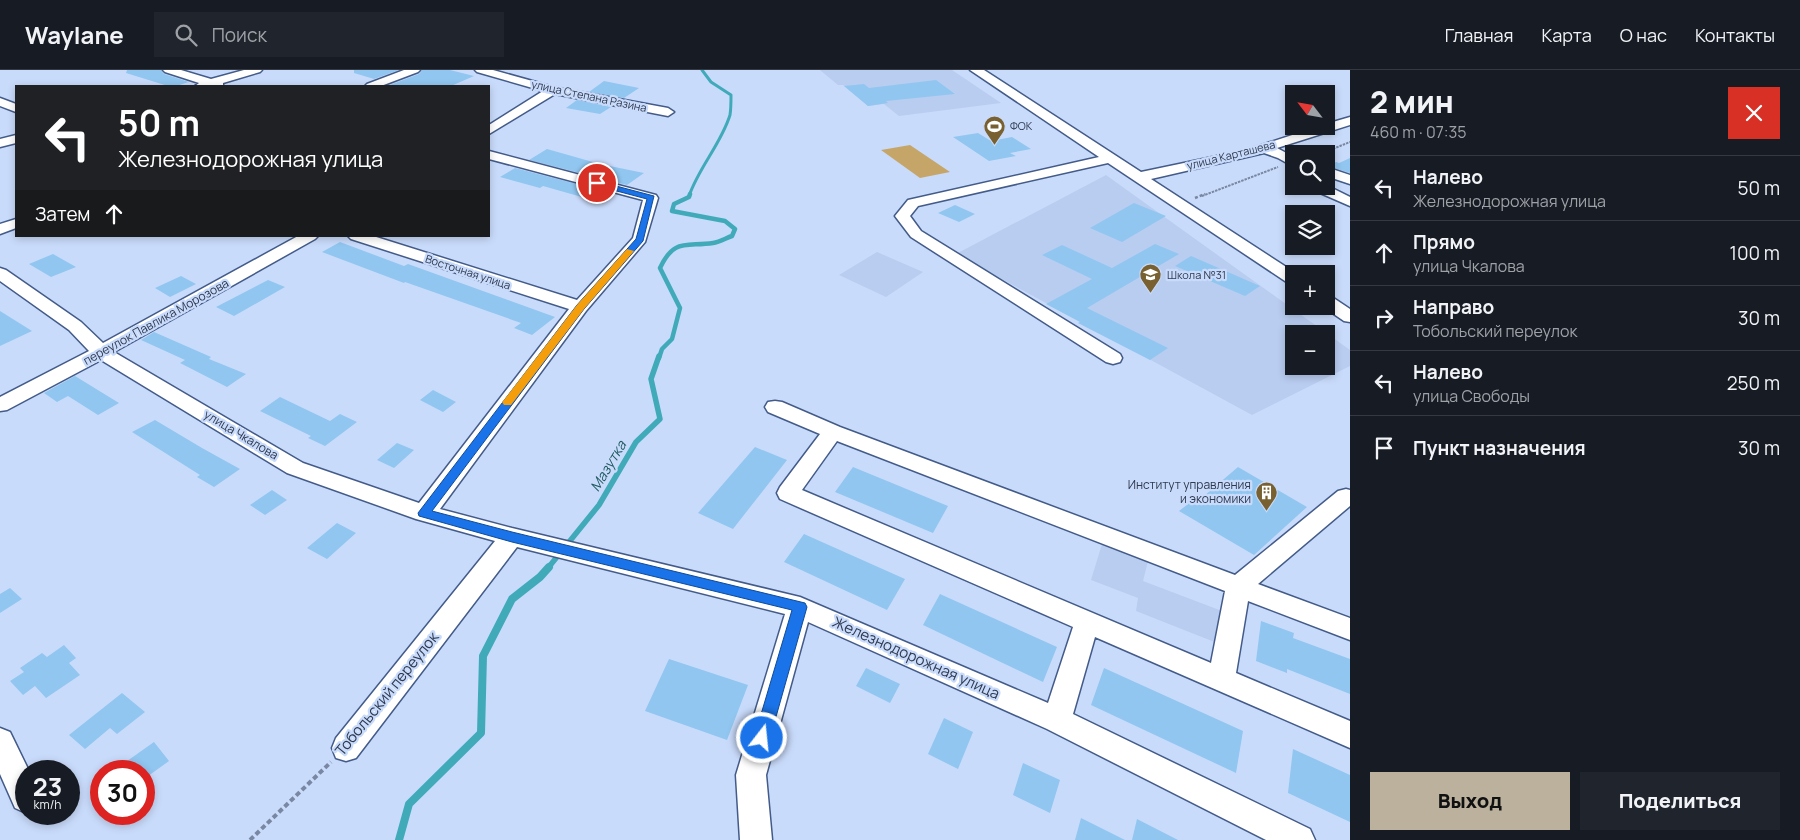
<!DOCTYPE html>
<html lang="ru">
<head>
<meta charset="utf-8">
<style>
	:root { --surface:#171b24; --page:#20242c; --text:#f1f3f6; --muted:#9ea1a6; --line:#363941; --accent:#bbb19d }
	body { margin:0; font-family:Manrope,sans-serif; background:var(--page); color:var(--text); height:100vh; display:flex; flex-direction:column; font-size:19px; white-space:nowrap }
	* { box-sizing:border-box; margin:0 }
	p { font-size:16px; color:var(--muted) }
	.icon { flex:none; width:28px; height:28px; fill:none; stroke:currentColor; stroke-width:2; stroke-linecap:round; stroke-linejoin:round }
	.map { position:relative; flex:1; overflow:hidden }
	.sheet { display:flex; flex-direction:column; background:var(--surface); width:450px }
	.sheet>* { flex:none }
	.top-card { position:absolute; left:15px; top:15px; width:475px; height:152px; border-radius:0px; box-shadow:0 2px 8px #0003; background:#202124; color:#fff; overflow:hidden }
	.needle { width:32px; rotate:301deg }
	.tools { position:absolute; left:1285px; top:15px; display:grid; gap:10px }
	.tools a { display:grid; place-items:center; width:50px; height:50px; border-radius:0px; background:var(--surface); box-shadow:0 2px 8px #0003; font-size:25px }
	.speed { position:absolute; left:15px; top:690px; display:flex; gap:10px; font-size:25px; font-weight:700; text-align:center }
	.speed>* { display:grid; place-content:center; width:65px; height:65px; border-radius:50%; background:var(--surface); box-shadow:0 2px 8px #0003; line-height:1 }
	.speed small { font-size:12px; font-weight:400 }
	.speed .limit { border:8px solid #d22; background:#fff; color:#111 }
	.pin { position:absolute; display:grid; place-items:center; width:42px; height:42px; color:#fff; margin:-21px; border:2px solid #fff; border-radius:50%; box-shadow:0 1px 5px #0007 }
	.me { position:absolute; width:55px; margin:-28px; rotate:16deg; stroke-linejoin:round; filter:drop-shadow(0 0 4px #0008) }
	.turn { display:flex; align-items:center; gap:18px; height:105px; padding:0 20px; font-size:22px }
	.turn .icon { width:65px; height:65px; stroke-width:2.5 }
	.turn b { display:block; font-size:35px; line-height:42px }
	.then { display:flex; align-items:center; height:48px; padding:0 20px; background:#0003; gap:10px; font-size:19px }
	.round { display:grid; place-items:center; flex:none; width:52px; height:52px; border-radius:0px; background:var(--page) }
	.head { display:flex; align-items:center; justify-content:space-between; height:85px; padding:0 20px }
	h1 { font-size:30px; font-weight:800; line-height:38px }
	.button { display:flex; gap:10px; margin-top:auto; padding:10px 20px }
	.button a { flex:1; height:58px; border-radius:0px; background:var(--accent); color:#111; font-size:20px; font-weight:800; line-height:58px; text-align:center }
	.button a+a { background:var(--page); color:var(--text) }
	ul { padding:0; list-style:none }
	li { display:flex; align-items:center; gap:15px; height:65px; padding:0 20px; border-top:1px solid var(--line) }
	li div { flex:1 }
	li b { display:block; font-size:19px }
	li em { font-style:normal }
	header { display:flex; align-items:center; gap:30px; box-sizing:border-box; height:70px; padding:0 25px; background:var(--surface); border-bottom:1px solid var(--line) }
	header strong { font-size:24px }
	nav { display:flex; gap:28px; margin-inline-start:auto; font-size:18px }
	.search { width:350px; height:45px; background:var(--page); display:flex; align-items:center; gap:12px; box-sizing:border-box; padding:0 18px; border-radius:0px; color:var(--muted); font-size:19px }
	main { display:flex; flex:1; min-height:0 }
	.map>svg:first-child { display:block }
	.built { fill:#b9cdf1; fill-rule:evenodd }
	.green { fill:#c6a668 }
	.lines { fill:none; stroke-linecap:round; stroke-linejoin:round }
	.stream-far3 { stroke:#40aab9; stroke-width:3 }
	.stream-far2 { stroke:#40aab9; stroke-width:4.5 }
	.stream-far1 { stroke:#40aab9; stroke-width:5.5 }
	.stream { stroke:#40aab9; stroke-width:8 }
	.building { fill:#91c6f0 }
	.minor-casing { stroke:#435b89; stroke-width:3 }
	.path-far2 { stroke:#7987a2; stroke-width:2; stroke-dasharray:2.5 1; stroke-linecap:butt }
	.path-far1 { stroke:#7987a2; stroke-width:2.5; stroke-dasharray:3 2; stroke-linecap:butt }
	.path { stroke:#7987a2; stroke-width:4; stroke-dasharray:5 3; stroke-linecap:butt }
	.minor { fill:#fff; fill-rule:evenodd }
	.route { fill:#1a73e8; stroke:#114b97 }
	.slow { fill:#f59e0b }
	.labels { text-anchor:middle; stroke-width:4.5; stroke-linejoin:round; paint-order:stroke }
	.far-street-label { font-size:11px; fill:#2f3a50; stroke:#c9dbfb }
	.far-poi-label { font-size:11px; fill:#2f3a50; stroke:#c9dbfb; text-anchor:start }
	.street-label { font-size:12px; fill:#2f3a50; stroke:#c9dbfb }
	.poi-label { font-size:12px; fill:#2f3a50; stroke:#c9dbfb; text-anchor:end }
	.water-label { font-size:14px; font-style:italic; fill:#1d595e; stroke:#c9dbfb }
	.near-street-label { font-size:15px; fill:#2f3a50; stroke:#c9dbfb }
</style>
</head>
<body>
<header>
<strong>Waylane</strong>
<div class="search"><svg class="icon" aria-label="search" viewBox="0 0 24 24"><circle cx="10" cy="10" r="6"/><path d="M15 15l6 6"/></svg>Поиск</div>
<nav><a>Главная</a><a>Карта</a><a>О нас</a><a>Контакты</a></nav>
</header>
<main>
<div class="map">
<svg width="1350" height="770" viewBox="0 0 1350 770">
	<rect width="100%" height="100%" fill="#c9dbfb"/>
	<g class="built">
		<path d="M820 0H952L1001 33 899 46 884 34 868 36 843 15H838Z"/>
		<path d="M1106 105 1350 280V296L1252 345 956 184ZM1294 264H1326V296H1294Z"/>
		<path d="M877 182 923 202 886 227 839 205Z"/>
		<path d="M1102 474 1148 491 1143 511 1222 541 1217 573 1136 541 1138 528 1091 510Z"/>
	</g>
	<path class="green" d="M910 75 950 102 920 108 881 80Z"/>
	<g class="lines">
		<path class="stream-far3" d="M689 126C699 97 721 74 730 45 731 39 731 31 731 25L711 12 702 0"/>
		<path class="stream-far2" d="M659 288 662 279 672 269 680 238 660 198C674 168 686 177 713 173 720 172 726 168 732 166L735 159 725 151 672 141 674 134 689 127 690 124"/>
		<path class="stream-far1" d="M548 498 599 435 636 372 660 349 651 309 659 286"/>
		<path class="stream" d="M399 770 409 734 481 663 483 586 512 529 540 507 549 497"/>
	</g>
	<g class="building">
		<path d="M127 0H161L164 4 189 12 176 16H168L126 3Z"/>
		<path d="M354 0H399L374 9 354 3Z"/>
		<path d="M422 0H450L474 6 451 16 390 15 419 4Z"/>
		<path d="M936 10 955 24 886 31 888 33 868 36 844 16 864 14 869 18Z"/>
		<path d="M604 11 639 18 624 28 589 22Z"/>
		<path d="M577 30 611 37 600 44 566 38Z"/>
		<path d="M978 63 991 71 1012 67 1031 79 1010 83 1016 86 989 91 953 67Z"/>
		<path d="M547 79 600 94 644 103 627 115 529 90Z"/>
		<path d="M1350 88V103L1328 96 1336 92 1339 93Z"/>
		<path d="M515 98 615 124 603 133 543 116 540 118 500 107Z"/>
		<path d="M1134 133 1166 146 1122 172 1090 158Z"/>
		<path d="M955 135 975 144 959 152 938 143Z"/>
		<path d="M340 172 404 196 408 194 555 247 532 265 514 258 521 253 405 212 404 213 322 182Z"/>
		<path d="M1155 174 1179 184 1087 238 1168 278 1150 290 1078 253 1080 252 1046 234 1092 209 1042 185 1062 175 1112 198Z"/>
		<path d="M53 184 76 197 51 207 29 194Z"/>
		<path d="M1191 186 1260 216 1245 226 1175 196Z"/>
		<path d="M181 206 196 214 170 227 155 218Z"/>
		<path d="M268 210 285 217 234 246 216 237Z"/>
		<path d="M0 241 32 261 0 276Z"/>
		<path d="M154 262 211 287 209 289 246 304 227 317 180 293 185 290 141 270Z"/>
		<path d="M75 306 119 333 98 345 68 326 57 332 44 323Z"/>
		<path d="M433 320 456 332 443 342 420 330Z"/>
		<path d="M280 327 330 351 340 344 357 352 325 376 308 368 311 366 260 341Z"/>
		<path d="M155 350 202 378 240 399 214 417 197 407 200 405 132 362Z"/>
		<path d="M397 373 414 380 394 398 377 390Z"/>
		<path d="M755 377 787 390 733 459 698 443Z"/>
		<path d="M853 397 948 436 933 463 835 422Z"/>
		<path d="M1238 397 1307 437 1254 485 1179 441 1201 424 1204 426Z"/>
		<path d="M272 420 287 430 265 445 250 435Z"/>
		<path d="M337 453 356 463 327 489 307 478Z"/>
		<path d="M804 464 905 509 887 540 784 492Z"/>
		<path d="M10 518 22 529 0 543V524Z"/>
		<path d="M940 524 1057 577 1043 612 923 555Z"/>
		<path d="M1261 551 1294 563 1293 568 1350 589V624L1287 599V603L1256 591Z"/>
		<path d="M64 575 76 588 69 593 80 605 46 628 35 616 23 625 10 611 24 602 20 598 42 583 47 587Z"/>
		<path d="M669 589 748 615 727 670 645 641Z"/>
		<path d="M866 598 900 614 890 633 856 616Z"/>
		<path d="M1104 598 1243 661 1236 703 1091 635Z"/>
		<path d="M122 623 145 642 117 664 110 658 85 679 69 665Z"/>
		<path d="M944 648 973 662 958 699 928 684Z"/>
		<path d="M154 672 169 691 144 709V701H113Z"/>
		<path d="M1293 679 1350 705V752L1288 723Z"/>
		<path d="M1023 693 1060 710 1050 743 1013 725Z"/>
		<path d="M1081 748 1125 770H1075Z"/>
		<path d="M1137 749 1178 770H1132Z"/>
	</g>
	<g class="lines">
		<defs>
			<g id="minor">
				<path d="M163 0H181L211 9 244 0H262L260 2 223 13V16H195L199 13 165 2Z"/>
				<path d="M404 0H420L418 2 381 16H365L367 14Z"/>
				<path d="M475 0H493L554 17 668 38 674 42 668 46 555 24 489 64V55L543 21 477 2Z"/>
				<path d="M970 0H984L1141 102 1246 80 1320 56H1326V54L1350 47V55L1277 78 1294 87V97L1278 88 1264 83 1151 109 1297 204H1294V214L1288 213 1108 93 918 136 910 146 921 161 1120 284 1122 288 1120 292 1113 294 1106 292 911 167 895 146 908 130 1099 87Z"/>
				<path d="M0 28 16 34V42L0 36Z"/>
				<path d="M16 65V73L0 77V69Z"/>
				<path d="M489 81 656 125 658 128 645 172 586 241 440 439 512 458 800 527 1048 633 1073 557 780 429 777 423 780 417 820 364 768 342 765 337 768 332 775 331 782 332 840 357 1235 505 1338 421 1346 419 1350 420V436L1258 514 1350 548V570L1248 531 1236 603 1350 651V678L1095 567 1073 644 1310 759 1315 770H1266L1047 659 808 552 766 705 772 770H740L736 705 785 544 517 477 356 688 346 691 336 688 332 678 336 668 495 471 416 449 287 403 101 290 7 340 0 341V327L89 281 69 260 0 211V198L6 200 81 252 103 273 298 166H318L315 169 114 282 303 393 419 433 569 239 351 169 348 166H373L577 230 633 168 643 130 489 89ZM837 371 1225 521 1211 593 802 420Z"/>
				<path d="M1326 97 1350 105V114L1326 106Z"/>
				<path d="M1326 115 1350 127V136L1311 119 1309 116Z"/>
				<path d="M16 149V158L0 164V154Z"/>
				<path d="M1326 226 1332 227 1350 239V252L1344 251 1322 236H1326Z"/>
				<path d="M0 658 10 662 29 701H26V743L15 738 0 704Z"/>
			</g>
		</defs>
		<use href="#minor" class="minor-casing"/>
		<g class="path-far2">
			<path d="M1320 84 1350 72"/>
			<path d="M1202 126 1278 97"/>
		</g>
		<path class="path-far1" d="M1195 128 1205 124"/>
		<path class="path" d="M250 770 331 692"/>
		<use href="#minor" class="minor"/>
	</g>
	<path class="route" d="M597 111 654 126 643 171 584 239 432 441 512 462 805 533 807 537 770 668 768 673 762 675 757 673 754 668 792 540 512 472 419 446 418 443 577 235 636 169 647 129 594 115V112Z"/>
	<path class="slow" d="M627 179 634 181 584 239 511 335H504L502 332 504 330 577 235Z"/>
	<defs>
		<symbol id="stadium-pin" viewBox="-11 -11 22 30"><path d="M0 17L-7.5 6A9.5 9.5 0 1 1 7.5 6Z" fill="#786030" stroke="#c9dbfb"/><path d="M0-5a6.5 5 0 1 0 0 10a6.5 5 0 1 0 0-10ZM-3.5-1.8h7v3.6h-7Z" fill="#fff"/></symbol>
		<symbol id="school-pin" viewBox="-11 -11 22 30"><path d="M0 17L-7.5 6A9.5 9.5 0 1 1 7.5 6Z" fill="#786030" stroke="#c9dbfb"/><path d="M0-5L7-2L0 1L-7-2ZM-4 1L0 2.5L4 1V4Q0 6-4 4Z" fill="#fff"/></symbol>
		<symbol id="building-pin" viewBox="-11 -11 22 30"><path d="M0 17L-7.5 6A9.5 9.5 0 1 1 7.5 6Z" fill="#786030" stroke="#c9dbfb"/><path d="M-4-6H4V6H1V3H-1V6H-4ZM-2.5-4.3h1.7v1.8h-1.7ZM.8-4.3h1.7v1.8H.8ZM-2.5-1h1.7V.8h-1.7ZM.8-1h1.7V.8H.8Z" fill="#fff"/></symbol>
	</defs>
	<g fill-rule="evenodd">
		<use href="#stadium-pin" x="982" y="44" width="25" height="34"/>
		<use href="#school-pin" x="1138" y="192" width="25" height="34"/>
		<use href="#building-pin" x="1254" y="410" width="25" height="34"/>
	</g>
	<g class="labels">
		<g class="far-street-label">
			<text transform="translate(589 26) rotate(12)" y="4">улица Степана Разина</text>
			<text transform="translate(1231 85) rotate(-14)" y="4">улица Карташева</text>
			<text transform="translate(468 202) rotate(18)" y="4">Восточная улица</text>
		</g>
		<g class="far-poi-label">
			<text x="1010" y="60">ФОК</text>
			<text x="1167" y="209">Школа №31</text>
		</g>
		<g class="street-label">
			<text transform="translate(156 252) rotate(-29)" y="4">переулок Павлика Морозова</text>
			<text transform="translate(241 365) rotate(31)" y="4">улица Чкалова</text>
		</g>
		<g class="poi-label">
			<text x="1251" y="419">Институт управления<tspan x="1251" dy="14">и экономики</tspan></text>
		</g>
		<g class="water-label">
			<text transform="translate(608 396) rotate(-59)" y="5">Мазутка</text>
		</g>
		<g class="near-street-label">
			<text transform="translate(916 588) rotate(24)" y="5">Железнодорожная улица</text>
			<text transform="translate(387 624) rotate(-51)" y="5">Тобольский переулок</text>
		</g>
	</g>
</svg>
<div class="tools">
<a><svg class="needle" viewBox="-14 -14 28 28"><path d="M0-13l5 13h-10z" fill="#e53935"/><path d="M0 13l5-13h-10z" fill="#9ea1a6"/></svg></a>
<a><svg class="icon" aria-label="search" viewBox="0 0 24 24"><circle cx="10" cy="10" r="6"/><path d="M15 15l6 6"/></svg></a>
<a><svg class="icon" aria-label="layers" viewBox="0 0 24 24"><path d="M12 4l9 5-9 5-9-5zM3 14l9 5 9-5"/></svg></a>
<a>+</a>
<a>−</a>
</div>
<div class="speed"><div>23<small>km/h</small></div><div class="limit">30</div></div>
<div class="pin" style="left:597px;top:113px;background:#d93025"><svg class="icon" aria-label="arrive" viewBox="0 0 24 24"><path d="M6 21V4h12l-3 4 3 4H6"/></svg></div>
<svg class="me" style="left:762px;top:668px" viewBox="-20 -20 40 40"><circle r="17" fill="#1a73e8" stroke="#fff" stroke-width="3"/><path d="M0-11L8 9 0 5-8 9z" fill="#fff"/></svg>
<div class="top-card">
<div class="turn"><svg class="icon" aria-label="left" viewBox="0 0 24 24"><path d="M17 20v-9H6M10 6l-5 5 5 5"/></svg><div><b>50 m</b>Железнодорожная улица</div></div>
<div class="then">Затем<svg class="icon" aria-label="ahead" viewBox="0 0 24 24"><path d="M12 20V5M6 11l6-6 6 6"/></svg></div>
</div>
</div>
<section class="sheet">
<div class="head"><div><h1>2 мин</h1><p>460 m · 07:35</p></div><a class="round" style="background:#d93025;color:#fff"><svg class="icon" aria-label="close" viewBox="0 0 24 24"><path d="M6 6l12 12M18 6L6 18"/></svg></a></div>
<ul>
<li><svg class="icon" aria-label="left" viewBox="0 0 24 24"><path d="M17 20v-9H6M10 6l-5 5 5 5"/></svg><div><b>Налево</b><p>Железнодорожная улица</p></div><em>50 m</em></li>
<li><svg class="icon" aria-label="ahead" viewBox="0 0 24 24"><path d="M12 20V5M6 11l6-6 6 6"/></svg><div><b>Прямо</b><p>улица Чкалова</p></div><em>100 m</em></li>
<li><svg class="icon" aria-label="right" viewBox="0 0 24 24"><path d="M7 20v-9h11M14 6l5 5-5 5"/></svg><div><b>Направо</b><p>Тобольский переулок</p></div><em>30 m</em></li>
<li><svg class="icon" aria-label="left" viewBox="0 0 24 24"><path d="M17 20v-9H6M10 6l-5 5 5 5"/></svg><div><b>Налево</b><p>улица Свободы</p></div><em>250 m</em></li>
<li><svg class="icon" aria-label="arrive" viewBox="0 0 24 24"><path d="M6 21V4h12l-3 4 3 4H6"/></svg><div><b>Пункт назначения</b></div><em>30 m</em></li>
</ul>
<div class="button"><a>Выход</a><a>Поделиться</a></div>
</section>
</main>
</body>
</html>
